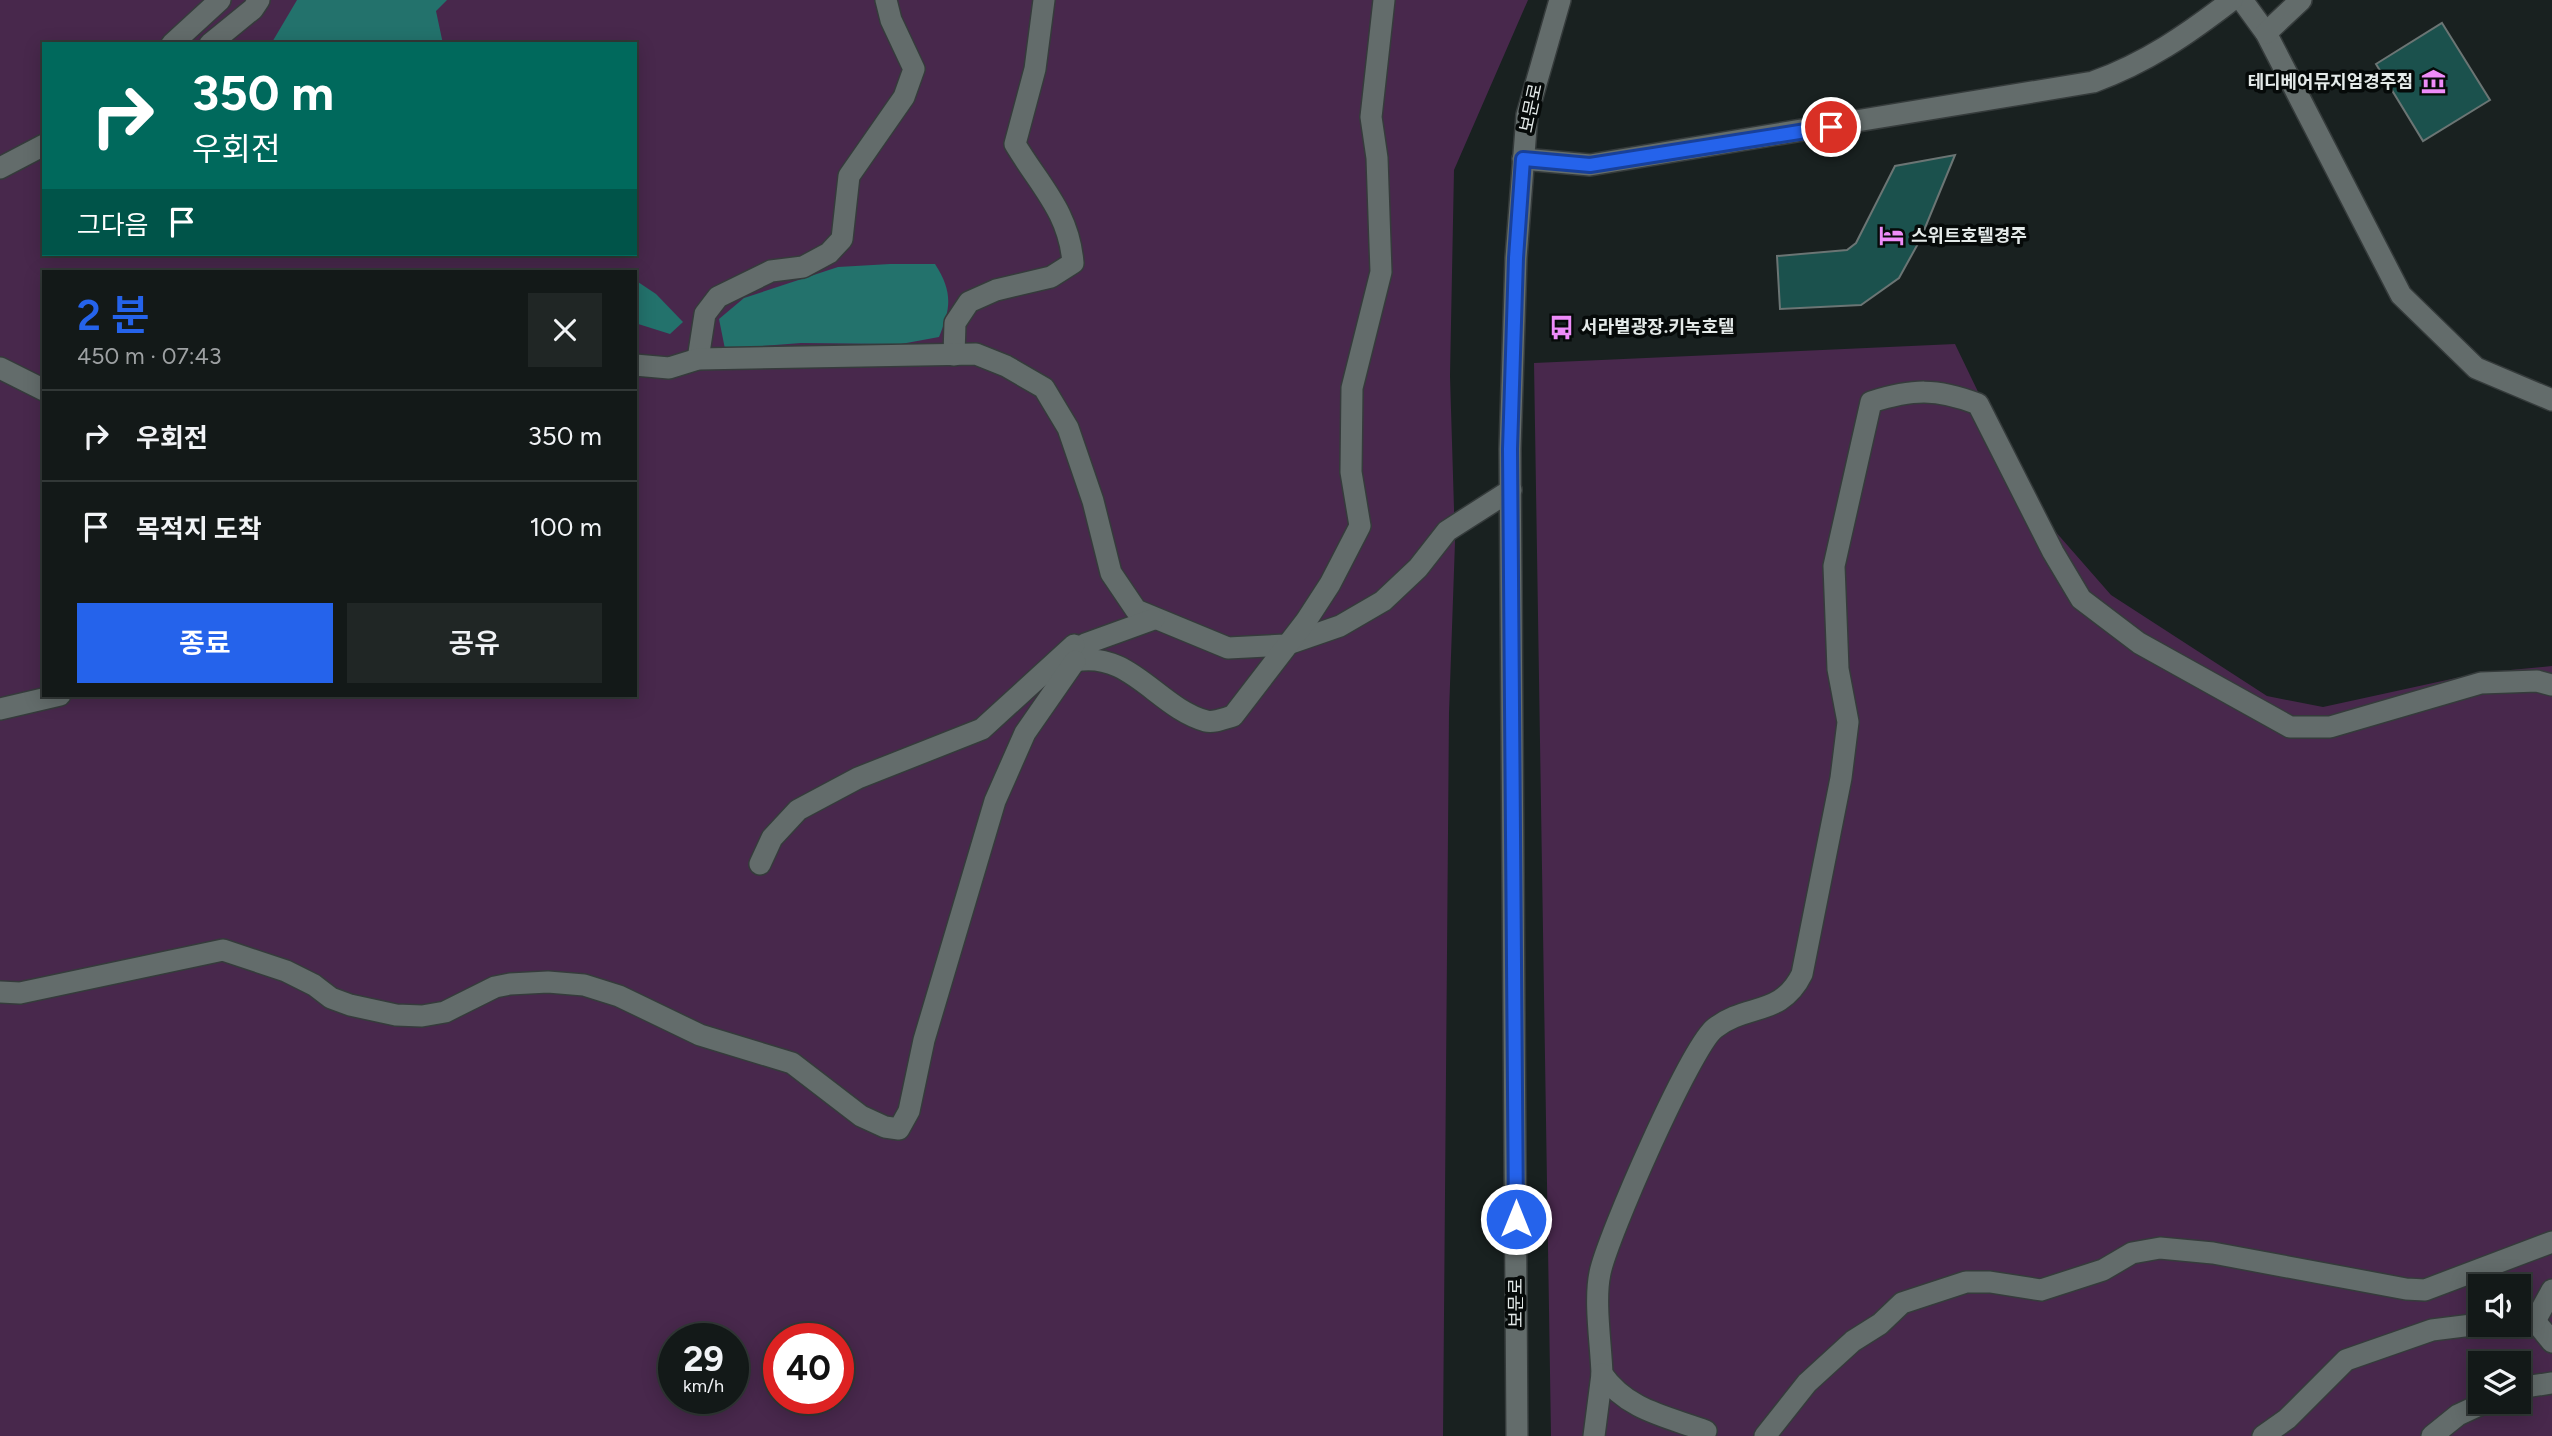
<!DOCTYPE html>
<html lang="ko">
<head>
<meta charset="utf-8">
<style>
	:root { --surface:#131918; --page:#202625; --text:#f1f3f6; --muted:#9da0a2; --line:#323837; --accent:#2563eb }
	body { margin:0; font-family:Figtree,"Noto Sans KR",sans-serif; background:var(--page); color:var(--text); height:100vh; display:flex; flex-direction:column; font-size:26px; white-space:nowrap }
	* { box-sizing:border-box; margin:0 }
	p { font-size:23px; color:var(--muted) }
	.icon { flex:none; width:38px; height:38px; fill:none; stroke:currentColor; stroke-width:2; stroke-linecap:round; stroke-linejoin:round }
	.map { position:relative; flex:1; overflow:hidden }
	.panel { position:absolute; left:42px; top:270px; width:595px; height:427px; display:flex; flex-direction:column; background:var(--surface); border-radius:0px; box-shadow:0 4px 18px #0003,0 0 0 2px var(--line) }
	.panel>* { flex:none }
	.guide { position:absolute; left:42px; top:42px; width:595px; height:214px; border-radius:0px; box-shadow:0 4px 18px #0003,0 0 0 2px var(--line); background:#00695c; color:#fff; overflow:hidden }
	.fabs { position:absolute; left:2468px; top:1274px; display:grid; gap:14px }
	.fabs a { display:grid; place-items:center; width:63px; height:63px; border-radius:0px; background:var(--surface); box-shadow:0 4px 18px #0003,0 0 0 2px var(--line); font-size:35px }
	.speed { position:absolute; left:658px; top:1323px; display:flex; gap:14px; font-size:35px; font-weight:700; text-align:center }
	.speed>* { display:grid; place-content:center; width:91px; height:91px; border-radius:50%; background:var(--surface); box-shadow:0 4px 18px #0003,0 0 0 2px var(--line); line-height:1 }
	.speed small { font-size:18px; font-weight:400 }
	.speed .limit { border:10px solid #d22; background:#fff; color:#111 }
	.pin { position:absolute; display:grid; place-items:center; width:60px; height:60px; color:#fff; margin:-30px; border:4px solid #fff; border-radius:50%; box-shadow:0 2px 7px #0007 }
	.me { position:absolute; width:77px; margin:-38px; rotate:0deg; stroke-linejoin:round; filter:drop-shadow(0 0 5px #0008) }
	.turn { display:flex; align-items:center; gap:24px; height:147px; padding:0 35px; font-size:32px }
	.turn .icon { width:91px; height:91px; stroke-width:2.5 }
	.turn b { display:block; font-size:49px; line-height:60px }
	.then { display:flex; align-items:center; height:66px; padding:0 35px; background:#0003; gap:14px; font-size:26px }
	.round { display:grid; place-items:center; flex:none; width:74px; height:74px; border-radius:0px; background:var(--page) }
	.headline { display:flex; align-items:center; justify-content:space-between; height:119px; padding:0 35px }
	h1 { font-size:42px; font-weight:600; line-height:52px; color:var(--accent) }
	.cta { display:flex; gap:14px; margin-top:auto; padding:14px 35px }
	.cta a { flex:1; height:80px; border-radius:0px; background:var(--accent); color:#fff; font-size:28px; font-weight:600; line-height:80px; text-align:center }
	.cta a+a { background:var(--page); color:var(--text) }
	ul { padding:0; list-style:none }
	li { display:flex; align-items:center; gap:21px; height:91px; padding:0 35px; border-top:2px solid var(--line) }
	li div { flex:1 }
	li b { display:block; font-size:26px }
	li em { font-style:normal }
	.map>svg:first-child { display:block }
	.green { fill:#48284c; fill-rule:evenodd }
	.water { fill:#23726c }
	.building { fill:#1b514d; stroke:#6b7574; stroke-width:2 }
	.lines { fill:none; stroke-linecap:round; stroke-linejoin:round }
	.minor-casing { stroke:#353b3b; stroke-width:24 }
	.minor { stroke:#636c6b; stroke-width:21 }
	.route-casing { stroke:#184099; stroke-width:18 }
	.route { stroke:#2563eb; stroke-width:12 }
	.labels { text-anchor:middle; stroke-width:7; stroke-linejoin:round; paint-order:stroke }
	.poi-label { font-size:18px; font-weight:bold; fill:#e4eae9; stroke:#060a09; text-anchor:start }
	.street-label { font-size:18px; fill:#e4eae9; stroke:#060a09 }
</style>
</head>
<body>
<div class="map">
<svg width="2552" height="1436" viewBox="0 0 2552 1436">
	<rect width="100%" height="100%" fill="#192120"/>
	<g class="green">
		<path d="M0 0H1528L1454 170 1450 376 1455 542 1449 713 1443 1436H0ZM44 44H635V254H44ZM44 271H635V695H44ZM674 1339H733V1398H674ZM779 1339H838V1398H779Z"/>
		<path d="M1955 344 2033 506 2111 595 2267 696 2323 707 2479 673 2552 666V1436H1551L1534 363ZM2480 1286H2518V1325H2480ZM2480 1363H2518V1402H2480Z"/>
	</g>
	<g class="water">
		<path d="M297 0H447L436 11 443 44H271Z"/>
		<path d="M890 264H935C953 292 951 308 939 337L901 344 801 343 725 349 719 319 744 298 838 267Z"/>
		<path d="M635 280 656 294 683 322 670 334 635 323Z"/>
	</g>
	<g class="building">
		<path d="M2442 23 2490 100 2423 141 2376 64Z"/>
		<path d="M1955 155 1920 240 1899 278 1861 305 1780 309 1777 256 1847 250 1856 243 1895 166Z"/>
	</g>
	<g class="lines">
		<defs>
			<g id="minor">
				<path d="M2242 0 2266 33 2401 295 2476 368 2552 400"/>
				<path d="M2266 33 2301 0"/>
				<path d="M172 44 220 0"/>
				<path d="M210 44 253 9 259 0"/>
				<path d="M1523 159 1590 165 2093 82C2146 63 2188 34 2232 0"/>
				<path d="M0 168 44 145"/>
				<path d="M954 355 955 323 969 302 996 290 1051 277 1073 263C1069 212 1040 186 1015 144L1035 69 1044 0"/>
				<path d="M698 359 705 314 718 297 771 271 803 267 829 253 842 239 849 176 904 97 914 69 891 20 886 0"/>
				<path d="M635 365 669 368 698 359 976 354 1006 366 1044 388 1068 428 1093 501 1111 573 1136 610 1228 648 1285 645 1340 626 1383 601 1418 568 1447 531 1511 490"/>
				<path d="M0 368 44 390"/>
				<path d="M1154 619 1085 644 1075 661C1130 650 1158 708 1206 721 1214 723 1225 718 1233 716L1306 621 1330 584 1360 526 1351 472 1352 388 1381 272 1377 158 1371 117 1384 0"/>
				<path d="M0 709 60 695"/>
				<path d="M760 864 772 838 798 810 858 778 982 729 1074 645"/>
				<path d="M0 992 20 993 223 950 286 971 314 985 331 998 350 1005 396 1015 422 1016 445 1012 495 987 510 984 548 982 584 985 619 996 700 1035 792 1063 861 1116 885 1127 899 1129 909 1111 924 1040 995 801 1025 733 1075 661"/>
				<path d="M2518 1321H2535L2552 1342"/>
				<path d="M2535 1321 2552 1290"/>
				<path d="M1602 1374C1601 1344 1594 1301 1600 1273 1607 1238 1691 1046 1715 1028 1747 1003 1781 1017 1802 974L1841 778 1848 722 1838 669 1834 566 1871 402C1913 389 1936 388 1978 404L2053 552 2081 599 2139 643 2290 727H2330L2481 683 2537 681 2552 685"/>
				<path d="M2518 1388 2552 1383"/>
				<path d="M1517 1436 1510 449 1516 258 1527 115 1560 0"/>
				<path d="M1594 1436 1602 1374C1627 1410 1665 1416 1706 1431"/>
				<path d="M1765 1436 1807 1383 1853 1341 1880 1324 1902 1303 1966 1282H1990L2041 1290 2103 1270 2132 1253 2160 1248 2213 1253 2406 1289 2425 1290 2552 1242"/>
				<path d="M2263 1436 2287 1419 2346 1360 2432 1330 2480 1324"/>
				<path d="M2432 1436 2458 1415 2486 1402"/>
			</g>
		</defs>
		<use href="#minor" class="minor-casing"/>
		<use href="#minor" class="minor"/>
	</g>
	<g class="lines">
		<defs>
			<path id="route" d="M1516 1219 1510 449 1516 258 1523 159 1590 165 1831 127"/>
		</defs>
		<use href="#route" class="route-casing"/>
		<use href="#route" class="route"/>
	</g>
	<defs>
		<symbol id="museum-bare" viewBox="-9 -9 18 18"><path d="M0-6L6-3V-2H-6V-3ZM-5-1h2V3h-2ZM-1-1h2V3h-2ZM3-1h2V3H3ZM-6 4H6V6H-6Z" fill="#ee8cf9" stroke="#060a09" stroke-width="2.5" paint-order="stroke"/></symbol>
		<symbol id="hotel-bare" viewBox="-9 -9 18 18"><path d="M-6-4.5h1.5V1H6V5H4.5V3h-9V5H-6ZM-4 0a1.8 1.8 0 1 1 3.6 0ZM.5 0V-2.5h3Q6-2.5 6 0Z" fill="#ee8cf9" stroke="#060a09" stroke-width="2.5" paint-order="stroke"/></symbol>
		<symbol id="bus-bare" viewBox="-9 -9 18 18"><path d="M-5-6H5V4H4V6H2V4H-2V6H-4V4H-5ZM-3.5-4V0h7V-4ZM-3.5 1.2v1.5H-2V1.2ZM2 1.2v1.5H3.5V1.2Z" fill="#ee8cf9" stroke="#060a09" stroke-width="2.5" paint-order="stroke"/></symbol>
	</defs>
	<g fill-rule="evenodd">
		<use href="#museum-bare" x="2416" y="64" width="35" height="35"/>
		<use href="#hotel-bare" x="1874" y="218" width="35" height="35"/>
		<use href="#bus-bare" x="1544" y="310" width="35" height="35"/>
	</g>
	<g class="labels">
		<g class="poi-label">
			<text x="2413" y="88" text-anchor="end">테디베어뮤지엄경주점</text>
			<text x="1911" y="242">스위트호텔경주</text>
			<text x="1581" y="333">서라벌광장.키녹호텔</text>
		</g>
		<g class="street-label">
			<text transform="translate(1531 108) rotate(-78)" y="6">보문로</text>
			<text transform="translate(1516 1303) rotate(-90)" y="6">보문로</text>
		</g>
	</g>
</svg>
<div class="fabs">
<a><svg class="icon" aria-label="sound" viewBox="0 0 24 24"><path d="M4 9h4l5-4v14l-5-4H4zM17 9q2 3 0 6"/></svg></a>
<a><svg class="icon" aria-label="layers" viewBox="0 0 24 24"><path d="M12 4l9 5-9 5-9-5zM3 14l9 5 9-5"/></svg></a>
</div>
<div class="speed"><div>29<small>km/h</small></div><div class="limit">40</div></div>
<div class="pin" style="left:1831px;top:127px;background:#d93025"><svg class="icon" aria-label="arrive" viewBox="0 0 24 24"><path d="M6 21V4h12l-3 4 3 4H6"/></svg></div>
<svg class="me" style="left:1516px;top:1219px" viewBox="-20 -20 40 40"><circle r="17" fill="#2563eb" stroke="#fff" stroke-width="3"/><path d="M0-11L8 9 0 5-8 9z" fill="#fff"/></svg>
<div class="guide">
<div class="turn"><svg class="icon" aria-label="right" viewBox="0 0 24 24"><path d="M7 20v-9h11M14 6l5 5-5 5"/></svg><div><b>350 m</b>우회전</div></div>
<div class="then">그다음<svg class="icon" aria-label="arrive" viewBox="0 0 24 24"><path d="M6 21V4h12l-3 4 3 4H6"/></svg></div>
</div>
<section class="panel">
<div class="headline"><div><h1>2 분</h1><p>450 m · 07:43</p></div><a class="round"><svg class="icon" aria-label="close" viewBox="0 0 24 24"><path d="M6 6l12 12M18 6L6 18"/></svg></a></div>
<ul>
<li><svg class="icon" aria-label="right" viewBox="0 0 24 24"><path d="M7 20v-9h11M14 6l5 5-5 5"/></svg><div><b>우회전</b></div><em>350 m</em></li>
<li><svg class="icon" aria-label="arrive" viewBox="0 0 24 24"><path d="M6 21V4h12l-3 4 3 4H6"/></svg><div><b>목적지 도착</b></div><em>100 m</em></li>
</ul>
<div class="cta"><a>종료</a><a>공유</a></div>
</section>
</div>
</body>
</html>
